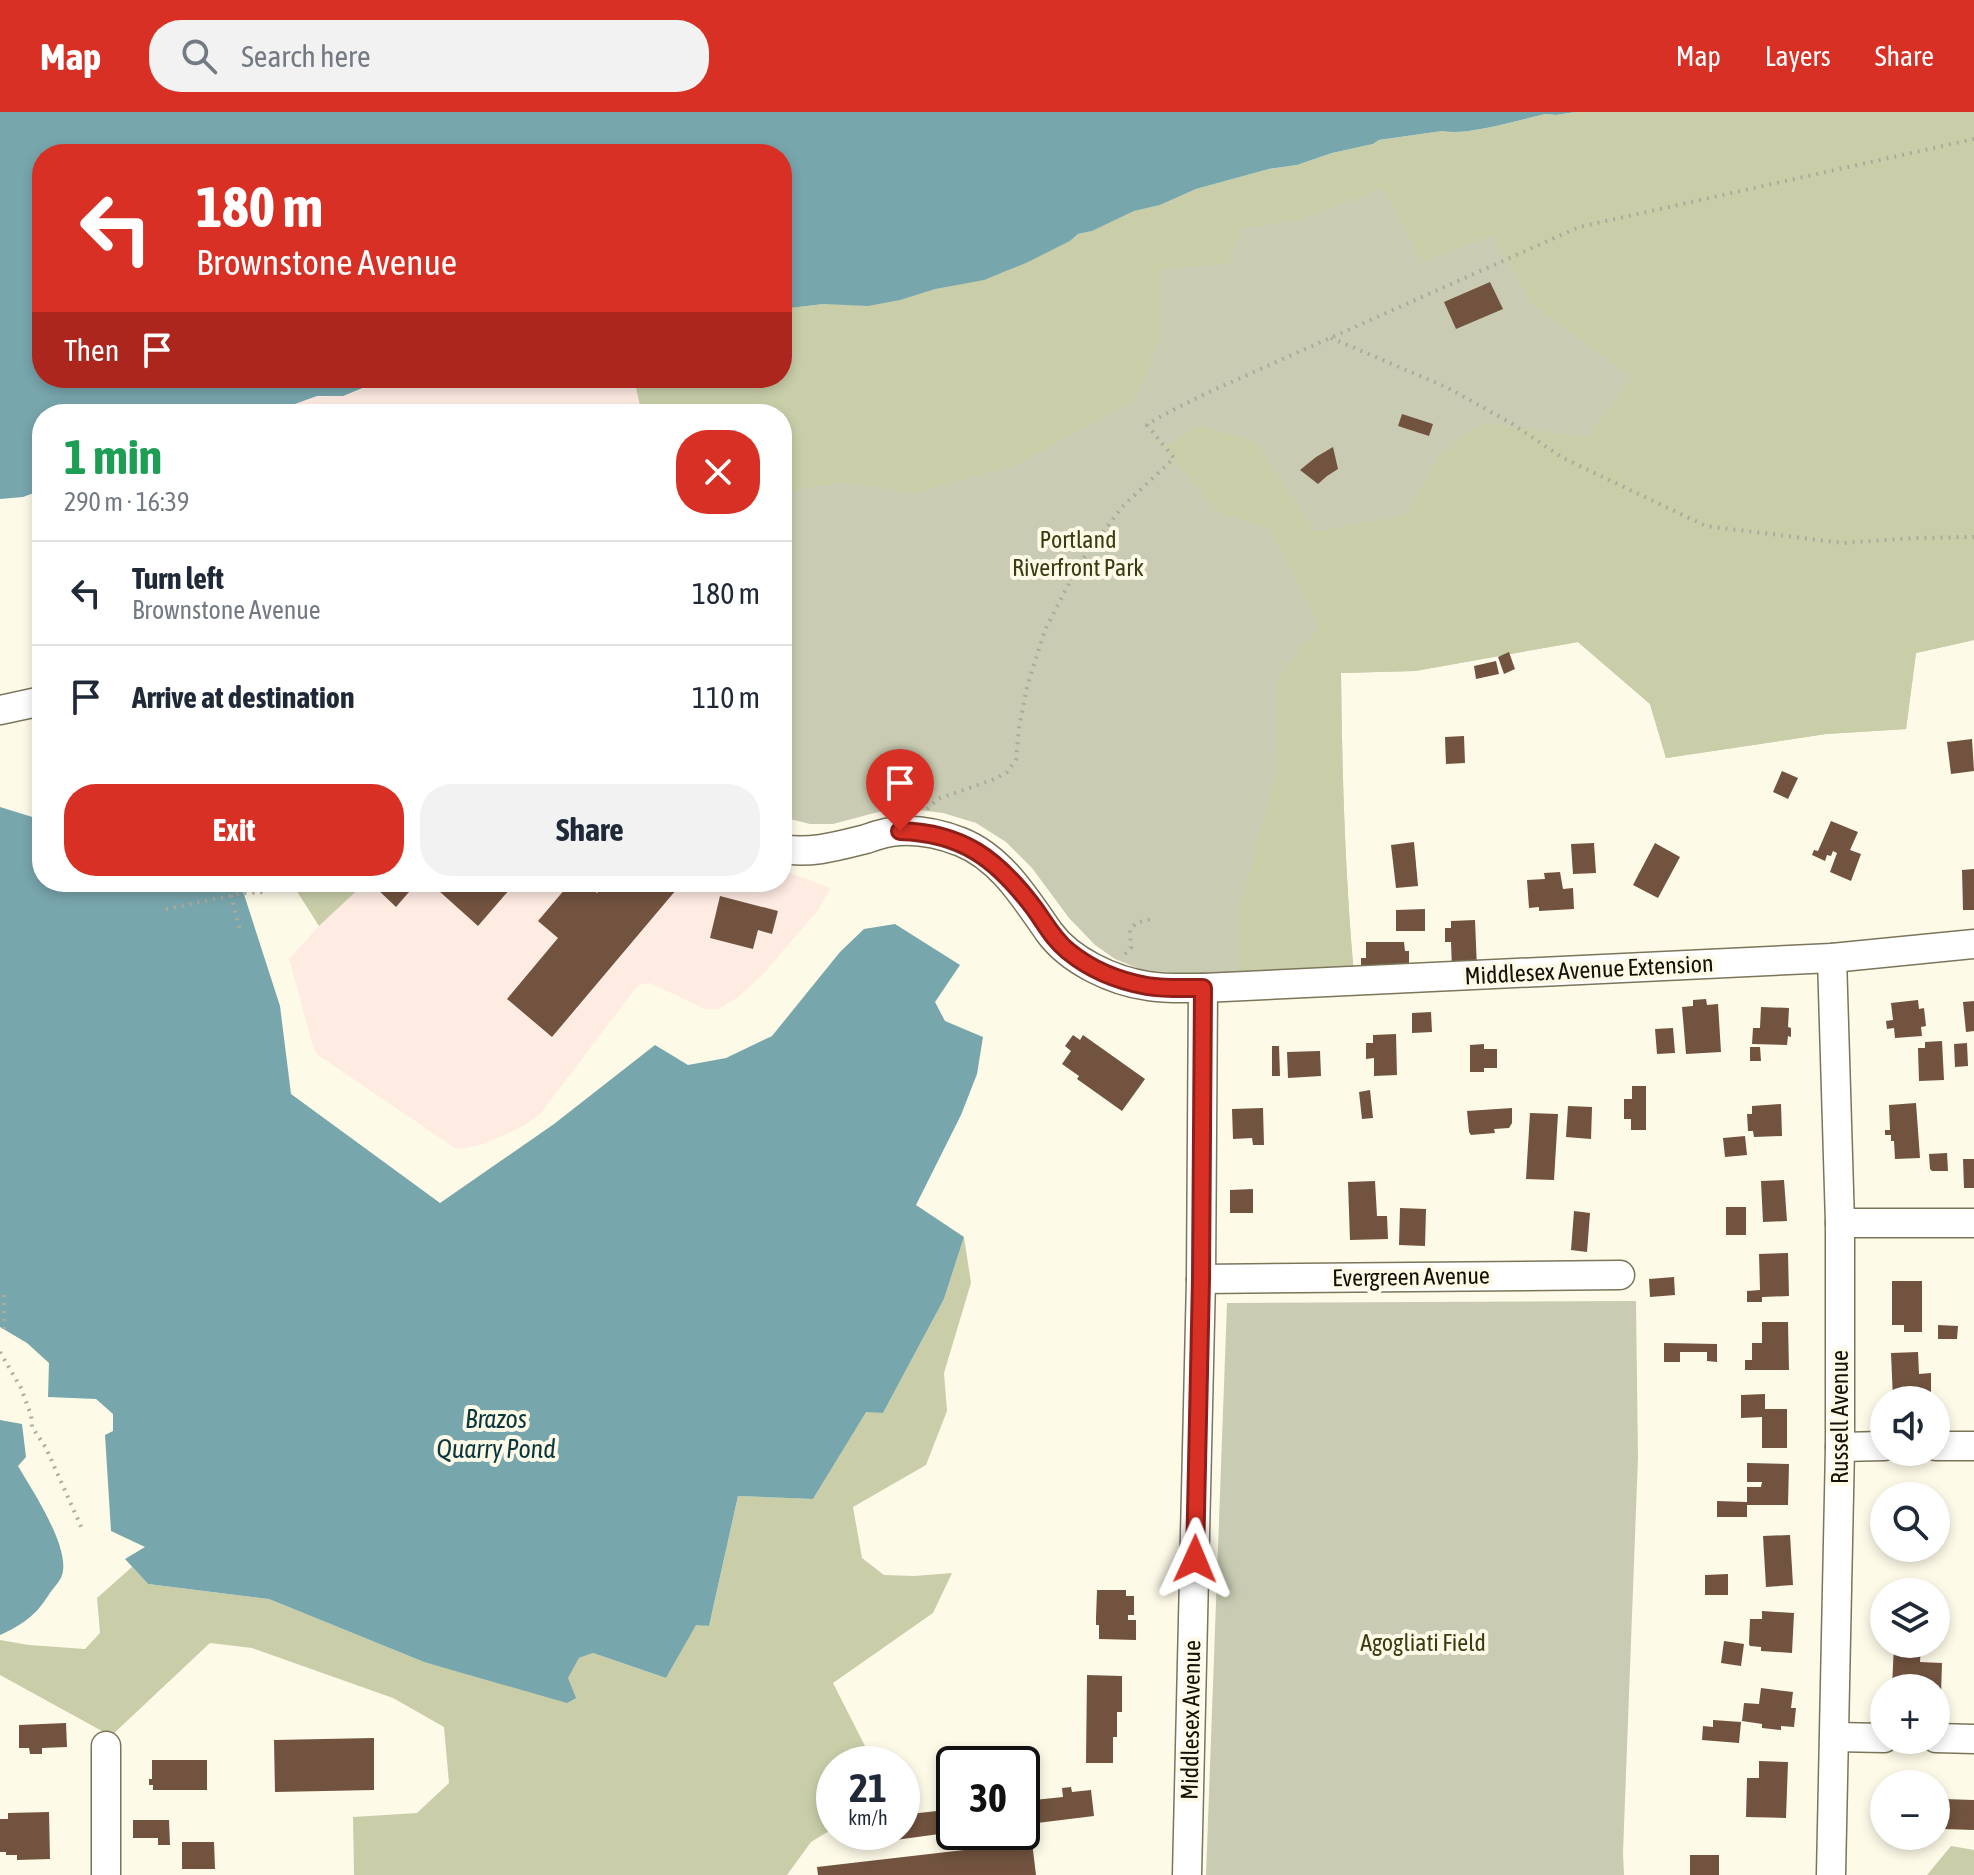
<!DOCTYPE html>
<html lang="en">
<head>
<meta charset="utf-8">
<style>
	:root { --surface:#fff; --page:#f2f2f3; --text:#1f2937; --muted:#747a83; --line:#e0e1e3; --accent:#d93025 }
	body { margin:0; font-family:"Asap Condensed",sans-serif; background:var(--page); color:var(--text); height:100vh; display:flex; flex-direction:column; font-size:30px; white-space:nowrap }
	* { box-sizing:border-box; margin:0 }
	p { font-size:26px; color:var(--muted) }
	.icon { flex:none; width:44px; height:44px; fill:none; stroke:currentColor; stroke-width:2; stroke-linecap:round; stroke-linejoin:round }
	.map { position:relative; flex:1; overflow:hidden }
	.sheet { position:absolute; left:32px; top:292px; width:760px; height:488px; display:flex; flex-direction:column; background:var(--surface); border-radius:32px; box-shadow:0 4px 12px #0003 }
	.sheet>* { flex:none }
	.hud { position:absolute; left:32px; top:32px; width:760px; height:244px; border-radius:32px; box-shadow:0 4px 12px #0003; background:#d93025; color:#fff; overflow:hidden }
	.tools { position:absolute; left:1870px; top:1274px; display:grid; gap:16px }
	.tools a { display:grid; place-items:center; width:80px; height:80px; border-radius:50%; background:var(--surface); box-shadow:0 4px 12px #0003; font-size:40px }
	.speed { position:absolute; left:816px; top:1634px; display:flex; gap:16px; font-size:40px; font-weight:700; text-align:center }
	.speed>* { display:grid; place-content:center; width:104px; height:104px; border-radius:50%; background:var(--surface); box-shadow:0 4px 12px #0003; line-height:1 }
	.speed small { font-size:20px; font-weight:400 }
	.speed .limit { border:4px solid #111; border-radius:12px; background:#fff; color:#111 }
	.pin { position:absolute; display:grid; place-items:center; width:68px; height:68px; color:#fff; margin:-82px -34px; border-radius:50% 50% 50% 0; rotate:-45deg; box-shadow:0 0 8px #0007 }
	.pin .icon { rotate:45deg }
	.me { position:absolute; width:88px; margin:-44px; rotate:1deg; stroke-linejoin:round; filter:drop-shadow(0 0 6px #0008) }
	.turn { display:flex; align-items:center; gap:28px; height:168px; padding:0 32px; font-size:36px }
	.turn .icon { width:104px; height:104px; stroke-width:2.5 }
	.turn b { display:block; font-size:56px; line-height:68px }
	.then { display:flex; align-items:center; height:76px; padding:0 32px; background:#0003; gap:16px; font-size:30px }
	.round { display:grid; place-items:center; flex:none; width:84px; height:84px; border-radius:32px; background:var(--page) }
	.overview { display:flex; align-items:center; justify-content:space-between; height:136px; padding:0 32px }
	h1 { font-size:48px; font-weight:700; line-height:60px; color:#1e9e55 }
	.cta { display:flex; gap:16px; margin-top:auto; padding:16px 32px }
	.cta a { flex:1; height:92px; border-radius:32px; background:var(--accent); color:#fff; font-size:32px; font-weight:700; line-height:92px; text-align:center }
	.cta a+a { background:var(--page); color:var(--text) }
	ul { padding:0; list-style:none }
	li { display:flex; align-items:center; gap:24px; height:104px; padding:0 32px; border-top:2px solid var(--line) }
	li div { flex:1 }
	li b { display:block; font-size:30px }
	li em { font-style:normal }
	header { display:flex; align-items:center; gap:48px; box-sizing:border-box; height:112px; padding:0 40px; background:var(--accent); color:#fff }
	header strong { font-size:38px }
	nav { display:flex; gap:44px; margin-inline-start:auto; font-size:28px }
	.search { width:560px; height:72px; background:var(--page); display:flex; align-items:center; gap:20px; box-sizing:border-box; padding:0 28px; border-radius:32px; color:var(--muted); font-size:30px }
	.map>svg:first-child { display:block }
	.industrial { fill:#feebe2 }
	.green { fill:#c9ccb2 }
	.forest { fill:#c9cea9 }
	.water { fill:#78a6ad }
	.building { fill:#71533f }
	.lines { fill:none; stroke-linecap:round; stroke-linejoin:round }
	.minor-casing { stroke:#7b755a; stroke-width:31 }
	.path { stroke:#aeaa9b; stroke-width:4; stroke-dasharray:2 6; stroke-linecap:butt }
	.minor { stroke:#fff; stroke-width:28 }
	.route-casing { stroke:#8d1f18; stroke-width:20 }
	.route { stroke:#d93025; stroke-width:14 }
	.labels { text-anchor:middle; stroke-width:8; stroke-linejoin:round; paint-order:stroke }
	.park-label { font-size:24px; fill:#383c10; stroke:#fefae8 }
	.street-label { font-size:24px; fill:#141107; stroke:#fefae8 }
	.water-label { font-size:26px; font-style:italic; fill:#0a373e; stroke:#fefae8 }
</style>
</head>
<body>
<header>
<strong>Map</strong>
<div class="search"><svg class="icon" aria-label="search" viewBox="0 0 24 24"><circle cx="10" cy="10" r="6"/><path d="M15 15l6 6"/></svg>Search here</div>
<nav><a>Map</a><a>Layers</a><a>Share</a></nav>
</header>
<div class="map">
<svg width="1974" height="1763" viewBox="0 0 1974 1763">
	<rect width="100%" height="100%" fill="#fefae8"/>
	<g class="industrial">
		<path d="M400 266H634L642 302H274L281 297 317 284 328 285 359 279 380 269Z"/>
		<path d="M782 758 830 776 818 798 763 862 737 886 718 897H705L650 871 638 873 540 1002 525 1013 484 1032 460 1037 455 1036 318 943 314 938 289 847 319 814 366 770H782Z"/>
	</g>
	<g class="green">
		<path d="M1575 0H1974V528L1916 541 1906 617 1826 622 1666 646 1650 592 1578 530 1415 559 1341 561C1342 662 1345 762 1354 863H1199L1142 858 1115 847 1095 833 1069 806 1032 756 1006 730 976 711 943 701 911 697 882 699 833 712H810L782 705V302H642L634 266H782V200L1003 161 1134 99Z"/>
		<path d="M1636 1189 1638 1345 1623 1741 1624 1763H1206L1227 1191Z"/>
	</g>
	<g class="forest">
		<path d="M1575 0H1974V528L1916 541 1906 617 1826 622 1666 646 1650 592 1578 530 1415 559 1341 561C1342 662 1345 762 1354 863L1239 864V798L1277 658 1278 566 1319 514 1269 416 1218 400 1163 335 1199 314 1255 329 1315 420 1406 403 1438 346 1483 310 1586 326 1633 265 1533 193 1493 123 1423 150 1383 76 1305 106 1241 117 1229 151 1160 158V227L1136 287 1016 353 914 381 844 370 782 381V302H642L634 266H782V200L790 196 824 192 868 194 900 188 935 177 984 168 1026 151 1070 129 1078 122 1092 119 1134 99 1160 93 1196 77 1269 57 1297 53 1332 41 1373 32 1379 28 1442 19C1470 24 1517 8 1546 2L1556 3Z"/>
		<path d="M291 770H366L319 814Z"/>
		<path d="M964 1125 971 1171 944 1261 947 1299 926 1353 853 1395 862 1446 884 1463 914 1464 952 1461 933 1501 833 1571 866 1636V1652H834V1716L811 1730 787 1763H354L353 1705 417 1701 449 1671 444 1615 393 1586 252 1536 210 1531 111 1624 0 1563V1528L29 1533 85 1537 100 1521 97 1486 132 1455 148 1472 269 1487 424 1550 575 1585 567 1567 579 1546 593 1541 666 1566 696 1512 709 1514 738 1384 813 1387 866 1299 883 1301 944 1187Z"/>
		<path d="M1951 1734 1974 1738V1763H1927Z"/>
	</g>
	<g class="water">
		<path d="M0 0H1575L1556 3 1546 2C1517 8 1469 24 1442 19L1379 28 1373 32 1332 41 1297 53 1269 57 1196 77 1160 93 1134 99 1092 119 1078 122 1070 129 1026 151 984 168 935 177 900 188 868 194 824 192 790 196 782 200V42H42V266H399L380 269 343 284H317L281 297 274 302H42V378L23 385 0 387Z"/>
		<path d="M0 695 42 708V770H240L280 894 291 982 440 1091 554 1012 655 933 688 953 726 946 772 924 840 840 864 817 895 812 960 853 935 890 945 909 983 925 977 962 961 1003 916 1093 964 1125 944 1187 883 1301 866 1300 813 1387 738 1384 709 1514 696 1513 666 1566 593 1541 579 1546 568 1566 576 1586 567 1591 424 1550 269 1487 148 1472 125 1447 145 1435 111 1419 105 1323 113 1319V1302L96 1287 48 1285 49 1251 27 1231 0 1215Z"/>
		<path d="M0 1308 22 1312 26 1345 18 1354C32 1378 71 1436 62 1463 60 1470 52 1477 48 1484 35 1504 22 1513 0 1523Z"/>
	</g>
	<g class="building">
		<path d="M1490 170 1503 197 1456 217 1444 190Z"/>
		<path d="M1402 302 1433 312 1429 324 1398 314Z"/>
		<path d="M1333 335 1338 357 1327 364 1318 372 1300 358 1316 345Z"/>
		<path d="M1509 540 1515 557 1504 562 1498 545Z"/>
		<path d="M1496 549 1499 562 1476 567 1474 554Z"/>
		<path d="M1464 624 1465 651 1446 652 1445 625Z"/>
		<path d="M1972 627 1974 659 1951 662 1947 630Z"/>
		<path d="M1782 659 1798 666 1788 687 1773 680Z"/>
		<path d="M1831 709 1858 720 1850 738 1861 742 1851 769 1830 760 1837 741 1833 739 1831 744 1827 743 1825 749 1812 743 1814 738 1818 739Z"/>
		<path d="M1414 730 1418 774 1396 776 1391 733Z"/>
		<path d="M1594 731 1596 761 1573 762 1571 732Z"/>
		<path d="M1655 731 1680 745 1658 786 1633 773Z"/>
		<path d="M1974 757V798H1963L1962 758Z"/>
		<path d="M1560 760 1563 777 1573 776 1574 797 1539 799V795L1529 796 1527 768 1545 767 1544 761Z"/>
		<path d="M379 770H398L409 780 396 795 375 775Z"/>
		<path d="M429 770H516L478 814Z"/>
		<path d="M571 770H584L597 781 606 770H667L676 778 552 925 507 887 558 826 538 809Z"/>
		<path d="M720 784 778 799 772 822 758 818 753 837 710 826Z"/>
		<path d="M1425 797V819H1396V798Z"/>
		<path d="M1475 808 1477 857 1452 858 1451 830H1445V816H1451V809Z"/>
		<path d="M1366 830H1404L1405 839H1409V856L1361 862V846H1366Z"/>
		<path d="M1706 887 1707 893 1718 892 1721 940 1686 942 1682 895 1693 894V888Z"/>
		<path d="M1918 888 1919 897 1924 896 1926 914 1921 915 1922 924 1895 926 1894 916 1887 917 1886 909 1893 908 1891 891Z"/>
		<path d="M1974 889V919L1966 920 1963 890Z"/>
		<path d="M1761 895 1789 896 1788 915 1791 916V925L1788 924 1787 933 1752 932 1753 916H1760Z"/>
		<path d="M1431 900 1432 920 1412 921V901Z"/>
		<path d="M1673 916 1675 941 1657 942 1655 917Z"/>
		<path d="M1396 922 1397 963 1374 964V946L1366 947V931H1373V923Z"/>
		<path d="M1073 923 1080 928 1083 923 1145 967 1122 999 1077 967 1079 964 1062 952 1071 939 1065 934Z"/>
		<path d="M1942 929 1944 968 1919 969 1918 936H1925V930Z"/>
		<path d="M1967 931 1968 954 1955 955 1954 932Z"/>
		<path d="M1484 932V937H1497V956H1484V960H1470V933Z"/>
		<path d="M1272 934H1279L1280 964H1272Z"/>
		<path d="M1750 935H1760L1761 949H1750Z"/>
		<path d="M1320 939 1321 964 1288 966 1287 940Z"/>
		<path d="M1632 974H1646V1018H1631V1007H1624V987H1632Z"/>
		<path d="M1370 978 1373 1006 1362 1007 1359 980Z"/>
		<path d="M1916 991 1920 1046 1895 1047 1894 1029H1891V1023H1885V1018H1890L1889 993Z"/>
		<path d="M1781 992 1782 1024 1754 1025 1753 1019H1748L1747 1002H1752V994Z"/>
		<path d="M1568 994 1592 995 1591 1027 1566 1025Z"/>
		<path d="M1263 996 1264 1033H1253L1252 1026 1233 1027 1232 997Z"/>
		<path d="M1512 996V1011L1509 1016 1494 1017 1495 1021 1471 1023 1469 1020 1467 999Z"/>
		<path d="M1530 1001 1558 1002 1554 1068 1526 1067Z"/>
		<path d="M1745 1024 1747 1043 1725 1045 1723 1026Z"/>
		<path d="M1947 1041 1948 1059H1932L1930 1057 1929 1042Z"/>
		<path d="M1963 1047H1974V1076H1964Z"/>
		<path d="M1784 1068 1787 1109 1763 1110 1761 1069Z"/>
		<path d="M1375 1069 1377 1104H1387L1388 1127 1350 1128 1348 1070Z"/>
		<path d="M1253 1077V1101H1230V1078Z"/>
		<rect x="1726" y="1095" width="20" height="28"/>
		<path d="M1400 1096 1426 1097 1425 1134 1399 1133Z"/>
		<path d="M1574 1099 1590 1101 1587 1140 1571 1138Z"/>
		<path d="M1788 1141 1789 1184 1762 1185V1190H1747V1179L1760 1178 1759 1142Z"/>
		<path d="M1674 1165 1675 1183 1650 1185 1649 1167Z"/>
		<path d="M1892 1169H1922V1220H1904V1213H1892Z"/>
		<path d="M1762 1210H1788L1789 1258H1745V1248H1752V1231H1762Z"/>
		<path d="M1938 1213 1958 1214 1957 1227H1938Z"/>
		<path d="M1664 1231 1717 1232V1250L1707 1249V1240H1680V1250H1664Z"/>
		<path d="M1918 1240 1919 1262 1931 1261V1280H1920L1921 1288H1893L1891 1241Z"/>
		<path d="M1765 1282V1297H1787V1336H1762V1305L1741 1306V1283Z"/>
		<path d="M1747 1351 1789 1352 1788 1393H1747V1405H1717V1389L1747 1390V1375H1761L1762 1370H1747Z"/>
		<path d="M1790 1423 1793 1473 1766 1475 1763 1424Z"/>
		<path d="M1892 1436H1918V1447L1892 1446Z"/>
		<path d="M1728 1462V1483H1705V1463Z"/>
		<path d="M1097 1478H1126V1484H1134V1503H1128V1508H1136V1528L1099 1527V1513H1096V1506Z"/>
		<path d="M1762 1499 1794 1501 1792 1541 1761 1539V1535L1750 1534 1749 1532 1750 1507H1762Z"/>
		<path d="M1724 1529 1744 1532 1741 1554 1721 1551Z"/>
		<path d="M1894 1532H1921L1920 1550 1942 1551 1941 1583H1936V1576H1892Z"/>
		<path d="M1087 1563 1122 1564V1600H1117V1625H1113V1651H1086Z"/>
		<path d="M1761 1576 1793 1580 1791 1596H1796L1794 1615 1781 1614V1618L1762 1616V1612L1742 1609 1744 1591 1759 1592Z"/>
		<path d="M1713 1608 1741 1610 1739 1631 1702 1628 1703 1614 1713 1615Z"/>
		<path d="M66 1611 67 1635 42 1636V1642H30L29 1636H19V1613Z"/>
		<path d="M374 1626V1678L275 1680 274 1628Z"/>
		<path d="M152 1648H207V1678H153V1673H149V1667H152Z"/>
		<path d="M1759 1649 1788 1650 1786 1706 1746 1705 1747 1666H1759Z"/>
		<path d="M1071 1675 1072 1680 1091 1678 1094 1704 1037 1711 1034 1688 1063 1685 1062 1676Z"/>
		<path d="M1943 1687 1974 1688V1718L1943 1717Z"/>
		<path d="M954 1697V1720L888 1729 886 1720H902V1703Z"/>
		<path d="M49 1700 50 1747 17 1748V1743H6V1740H0V1707H8V1701Z"/>
		<path d="M133 1708H169L170 1733H158V1726H133Z"/>
		<path d="M1891 1724H1915V1732H1892Z"/>
		<path d="M182 1730H214L215 1757H182Z"/>
		<path d="M1032 1730 1036 1763H818L817 1755Z"/>
		<rect x="1690" y="1743" width="29" height="20"/>
	</g>
	<g class="lines">
		<defs>
			<g id="minor">
				<path d="M0 598 42 589"/>
				<path d="M782 737C811 742 838 734 866 727 877 723 889 719 901 719 920 718 943 723 961 730 1001 746 1025 786 1049 820 1070 849 1113 869 1148 874 1166 877 1185 876 1203 876L1832 846 1974 832"/>
				<path d="M1840 1111H1974"/>
				<path d="M1201 1167 1620 1163"/>
				<path d="M1936 1334H1974"/>
				<path d="M1840 1335 1884 1334"/>
				<path d="M1835 1625 1884 1626"/>
				<path d="M1936 1626 1974 1627"/>
				<path d="M106 1634V1763"/>
				<path d="M1187 1763 1201 1167 1203 876"/>
				<path d="M1831 1763 1840 1335V1111L1832 846"/>
			</g>
		</defs>
		<use href="#minor" class="minor-casing"/>
		<g class="path">
			<path d="M1331 226 1446 275 1511 311 1563 346 1706 414 1843 431 1914 426 1974 425"/>
			<path d="M927 697 938 687 995 667 1007 660 1016 648 1019 616 1027 575 1045 518 1079 452 1122 395 1174 346 1147 313 1161 304 1209 280 1579 115 1974 27"/>
			<path d="M231 783 240 819"/>
			<path d="M166 797 243 781 265 780"/>
			<path d="M1125 842 1131 836 1130 818 1136 811 1151 807"/>
			<path d="M4 1183V1218"/>
			<path d="M0 1240 21 1276 31 1303 32 1315 46 1336 83 1419"/>
		</g>
		<use href="#minor" class="minor"/>
	</g>
	<g class="lines">
		<defs>
			<path id="route" d="M900 719C963 721 997 747 1034 796 1045 811 1053 827 1068 839 1090 857 1119 869 1147 874 1165 877 1185 876 1203 876L1201 1167 1195 1447"/>
		</defs>
		<use href="#route" class="route-casing"/>
		<use href="#route" class="route"/>
	</g>
	<g class="labels">
		<g class="park-label">
			<text x="1078" y="436">Portland<tspan x="1078" dy="28">Riverfront Park</tspan></text>
			<text x="1423" y="1539">Agogliati Field</text>
		</g>
		<g class="street-label">
			<text transform="translate(1589 858) rotate(-3)" y="8">Middlesex Avenue Extension</text>
			<text transform="translate(1411 1165) rotate(-1)" y="8">Evergreen Avenue</text>
			<text transform="translate(1840 1305) rotate(-90)" y="8">Russell Avenue</text>
			<text transform="translate(1191 1608) rotate(-89)" y="8">Middlesex Avenue</text>
		</g>
		<g class="water-label">
			<text x="496" y="1316">Brazos<tspan x="496" dy="30">Quarry Pond</tspan></text>
		</g>
	</g>
</svg>
<div class="tools">
<a><svg class="icon" aria-label="sound" viewBox="0 0 24 24"><path d="M4 9h4l5-4v14l-5-4H4zM17 9q2 3 0 6"/></svg></a>
<a><svg class="icon" aria-label="search" viewBox="0 0 24 24"><circle cx="10" cy="10" r="6"/><path d="M15 15l6 6"/></svg></a>
<a><svg class="icon" aria-label="layers" viewBox="0 0 24 24"><path d="M12 4l9 5-9 5-9-5zM3 14l9 5 9-5"/></svg></a>
<a>+</a>
<a>−</a>
</div>
<div class="speed"><div>21<small>km/h</small></div><div class="limit">30</div></div>
<div class="pin" style="left:900px;top:719px;background:#d93025"><svg class="icon" aria-label="arrive" viewBox="0 0 24 24"><path d="M6 21V4h12l-3 4 3 4H6"/></svg></div>
<svg class="me" style="left:1195px;top:1447px" viewBox="-20 -20 40 40"><path d="M0-17L14 15 0 8-14 15z" fill="#d93025" stroke="#fff" stroke-width="4"/></svg>
<div class="hud">
<div class="turn"><svg class="icon" aria-label="left" viewBox="0 0 24 24"><path d="M17 20v-9H6M10 6l-5 5 5 5"/></svg><div><b>180 m</b>Brownstone Avenue</div></div>
<div class="then">Then<svg class="icon" aria-label="arrive" viewBox="0 0 24 24"><path d="M6 21V4h12l-3 4 3 4H6"/></svg></div>
</div>
<section class="sheet">
<div class="overview"><div><h1>1 min</h1><p>290 m · 16:39</p></div><a class="round" style="background:#d93025;color:#fff"><svg class="icon" aria-label="close" viewBox="0 0 24 24"><path d="M6 6l12 12M18 6L6 18"/></svg></a></div>
<ul>
<li><svg class="icon" aria-label="left" viewBox="0 0 24 24"><path d="M17 20v-9H6M10 6l-5 5 5 5"/></svg><div><b>Turn left</b><p>Brownstone Avenue</p></div><em>180 m</em></li>
<li><svg class="icon" aria-label="arrive" viewBox="0 0 24 24"><path d="M6 21V4h12l-3 4 3 4H6"/></svg><div><b>Arrive at destination</b></div><em>110 m</em></li>
</ul>
<div class="cta"><a>Exit</a><a>Share</a></div>
</section>
</div>
</body>
</html>
